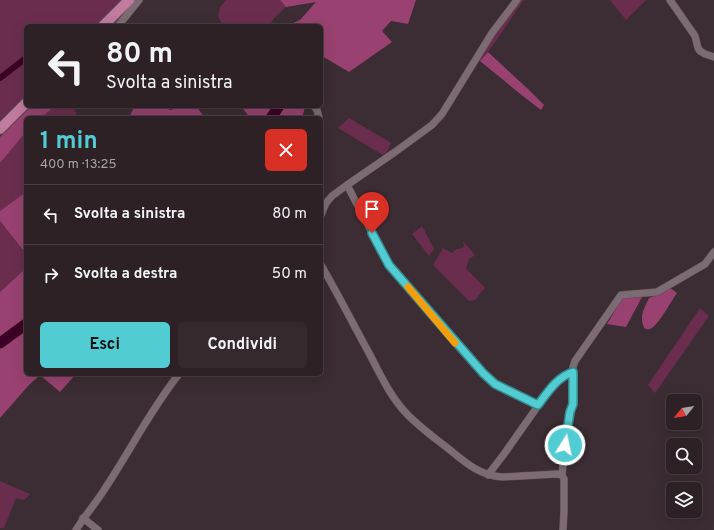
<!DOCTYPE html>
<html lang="it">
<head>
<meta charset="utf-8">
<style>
	:root { --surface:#2d2126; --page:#35292e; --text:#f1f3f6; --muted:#a7a3a7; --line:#483e43; --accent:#51ccd2 }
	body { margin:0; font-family:Overpass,sans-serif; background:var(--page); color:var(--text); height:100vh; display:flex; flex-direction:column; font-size:15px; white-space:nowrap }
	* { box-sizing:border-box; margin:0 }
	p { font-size:13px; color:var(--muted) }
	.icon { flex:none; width:22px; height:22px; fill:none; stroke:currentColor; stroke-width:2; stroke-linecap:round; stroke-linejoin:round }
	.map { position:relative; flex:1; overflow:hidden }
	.details { position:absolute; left:24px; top:116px; width:299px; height:260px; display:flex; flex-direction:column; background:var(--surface); border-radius:6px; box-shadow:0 4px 16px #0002,0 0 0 1px var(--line) }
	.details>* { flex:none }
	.banner { position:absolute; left:24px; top:24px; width:299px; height:84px; border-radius:6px; box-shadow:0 4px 16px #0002,0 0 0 1px var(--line); background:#2d2126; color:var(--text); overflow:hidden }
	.needle { width:26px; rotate:240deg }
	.tools { position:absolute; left:666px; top:394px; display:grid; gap:8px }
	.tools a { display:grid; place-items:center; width:36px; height:36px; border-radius:6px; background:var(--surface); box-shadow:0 4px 16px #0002,0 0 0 1px var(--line); font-size:20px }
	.pin { position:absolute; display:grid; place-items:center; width:34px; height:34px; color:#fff; margin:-41px -17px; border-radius:50% 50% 50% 0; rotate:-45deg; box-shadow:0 0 4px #0007 }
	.pin .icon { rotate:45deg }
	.me { position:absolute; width:44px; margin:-22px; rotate:10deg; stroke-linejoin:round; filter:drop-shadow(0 0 3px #0008) }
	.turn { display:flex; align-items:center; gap:14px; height:84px; padding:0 16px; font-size:18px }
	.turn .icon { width:52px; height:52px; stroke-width:2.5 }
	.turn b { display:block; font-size:28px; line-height:34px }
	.round { display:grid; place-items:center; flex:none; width:42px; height:42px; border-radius:6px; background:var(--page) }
	.head { display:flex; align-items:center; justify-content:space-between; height:68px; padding:0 16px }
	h1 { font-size:24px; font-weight:700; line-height:30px; color:var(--accent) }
	.action { display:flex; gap:8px; margin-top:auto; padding:8px 16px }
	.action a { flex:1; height:46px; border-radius:6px; background:var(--accent); color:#111; font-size:16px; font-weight:700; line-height:46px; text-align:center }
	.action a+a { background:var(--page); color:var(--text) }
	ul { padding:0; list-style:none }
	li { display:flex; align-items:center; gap:12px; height:60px; padding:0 16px; border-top:1px solid var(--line) }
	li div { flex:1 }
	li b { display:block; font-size:15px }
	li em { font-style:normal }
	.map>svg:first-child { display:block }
	.green { fill:#6b2d4e }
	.forest { fill:#994271 }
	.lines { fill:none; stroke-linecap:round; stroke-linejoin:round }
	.canal { stroke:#3c0025; stroke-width:6 }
	.river { stroke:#3c0025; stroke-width:11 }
	.minor-casing { stroke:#57494f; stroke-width:8 }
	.primary-casing { stroke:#57494f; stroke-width:12 }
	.minor { stroke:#7d6b73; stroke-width:7 }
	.primary { stroke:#c07b9e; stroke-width:10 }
	.route-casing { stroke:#358588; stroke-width:10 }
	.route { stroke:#51ccd2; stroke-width:7 }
	.slow { stroke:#f59e0b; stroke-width:7 }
</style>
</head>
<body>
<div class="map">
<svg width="714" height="530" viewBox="0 0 714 530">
	<rect width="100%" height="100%" fill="#3c2c33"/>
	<g class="green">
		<path d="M0 0H121L96 26H26V95L0 120Z"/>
		<path d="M226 0H280L286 7 274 18 269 26H227L221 22 218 16 220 7Z"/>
		<path d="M519 0H524C509 20 497 42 480 61L479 58Z"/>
		<path d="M610 0H646L626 20Z"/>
		<path d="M55 106H73L78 118H41Z"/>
		<path d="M349 118 391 143 387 152 383 155 338 128Z"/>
		<path d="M26 132V192L0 211V163Z"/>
		<path d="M0 221 26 255V268L0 292Z"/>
		<path d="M422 226 434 249 429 256 412 234Z"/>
		<path d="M463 241 475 255 469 259 466 268 485 288 475 300 469 301 433 265 443 248 452 253 457 249 463 248 464 245Z"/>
		<path d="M700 308 709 316 655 393 648 385Z"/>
		<path d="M0 481 30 494 24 500 16 498 4 528H0Z"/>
	</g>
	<g class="forest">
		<path d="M280 0H416L408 24 391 21 382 31 392 42 349 72 322 56 321 58V26H290L291 24 300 20 316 2 286 7Z"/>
		<path d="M488 52 529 90 544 105 541 110 519 93 480 61Z"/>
		<path d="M30 106H55L41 118H26V132L0 163V137Z"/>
		<path d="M145 106H155L171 110 180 106H196L205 118H129L133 109Z"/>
		<path d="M241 106H303L305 107 302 118H250Z"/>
		<path d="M26 192V254L0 221V211Z"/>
		<path d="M26 268V374H76L60 392 40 375 29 385 0 418V292Z"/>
		<path d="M669 287 677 293C671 301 659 325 650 329 647 330 647 329 644 328 639 315 644 309 649 298L656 295Z"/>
		<path d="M623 297H642L626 327 607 324Z"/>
	</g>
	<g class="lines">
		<path class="canal" d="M0 78 26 58"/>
		<g class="river">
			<path d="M271 118 279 106"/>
			<path d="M0 343 26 324"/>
		</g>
		<defs>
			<g id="minor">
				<path d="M670 0 695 36 698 48 700 51 705 54 714 57"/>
				<path d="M118 26 139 0"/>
				<path d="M314 106 317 110 319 118"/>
				<path d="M347 185 389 265 455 343 483 373 495 384 538 405"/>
				<path d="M321 215 326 203 332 196 347 185 395 152 432 125 442 114 492 33 517 0"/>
				<path d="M321 265C338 294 353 324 369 353 380 374 390 396 406 413 418 426 436 439 450 450 467 464 481 476 503 477L557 474 562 475"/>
				<path d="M488 475 504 454 547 393 562 377 573 372"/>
				<path d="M83 518 98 530"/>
				<path d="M76 530C85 515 97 502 106 487 131 449 151 409 179 374"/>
				<path d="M563 530 564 511V479L562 475 565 445 571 412 573 404V367L575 361 621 295 657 292 705 264 714 252"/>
			</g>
			<g id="primary">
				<path d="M103 26 129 0"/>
				<path d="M0 129 26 103"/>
			</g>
		</defs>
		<use href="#minor" class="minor-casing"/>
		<use href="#primary" class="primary-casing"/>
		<use href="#minor" class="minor"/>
		<use href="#primary" class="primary"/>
	</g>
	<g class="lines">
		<defs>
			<path id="route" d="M372 233 389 265 483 373 495 384 538 405C547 393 557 377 573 372V404L570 412 565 445"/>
		</defs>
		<use href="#route" class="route-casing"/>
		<use href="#route" class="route"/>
		<path class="slow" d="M408 287 455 343"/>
	</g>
</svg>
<div class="tools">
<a><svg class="needle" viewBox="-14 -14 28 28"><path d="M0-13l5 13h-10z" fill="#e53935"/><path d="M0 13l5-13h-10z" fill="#a7a3a7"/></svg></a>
<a><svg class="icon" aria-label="search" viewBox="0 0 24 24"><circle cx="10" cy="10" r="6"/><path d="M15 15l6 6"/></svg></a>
<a><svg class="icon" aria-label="layers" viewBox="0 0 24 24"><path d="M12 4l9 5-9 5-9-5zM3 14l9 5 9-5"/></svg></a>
</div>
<div class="pin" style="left:372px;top:233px;background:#d93025"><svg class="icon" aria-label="arrive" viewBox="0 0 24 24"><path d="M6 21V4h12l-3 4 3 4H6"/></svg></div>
<svg class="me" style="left:565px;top:445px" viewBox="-20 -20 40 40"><circle r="17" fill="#51ccd2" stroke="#fff" stroke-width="3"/><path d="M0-11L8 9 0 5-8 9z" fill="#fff"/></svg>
<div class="banner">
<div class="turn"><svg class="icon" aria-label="left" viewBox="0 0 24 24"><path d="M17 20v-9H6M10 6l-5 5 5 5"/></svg><div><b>80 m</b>Svolta a sinistra</div></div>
</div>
<section class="details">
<div class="head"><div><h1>1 min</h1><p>400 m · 13:25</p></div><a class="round" style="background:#d93025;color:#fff"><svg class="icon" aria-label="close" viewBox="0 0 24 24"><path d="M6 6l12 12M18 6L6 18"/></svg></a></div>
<ul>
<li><svg class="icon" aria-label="left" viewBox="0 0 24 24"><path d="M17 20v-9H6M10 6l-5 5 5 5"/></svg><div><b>Svolta a sinistra</b></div><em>80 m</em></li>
<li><svg class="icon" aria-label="right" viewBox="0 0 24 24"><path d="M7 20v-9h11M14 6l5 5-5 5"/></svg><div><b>Svolta a destra</b></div><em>50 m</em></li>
</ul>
<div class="action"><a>Esci</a><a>Condividi</a></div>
</section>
</div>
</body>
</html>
